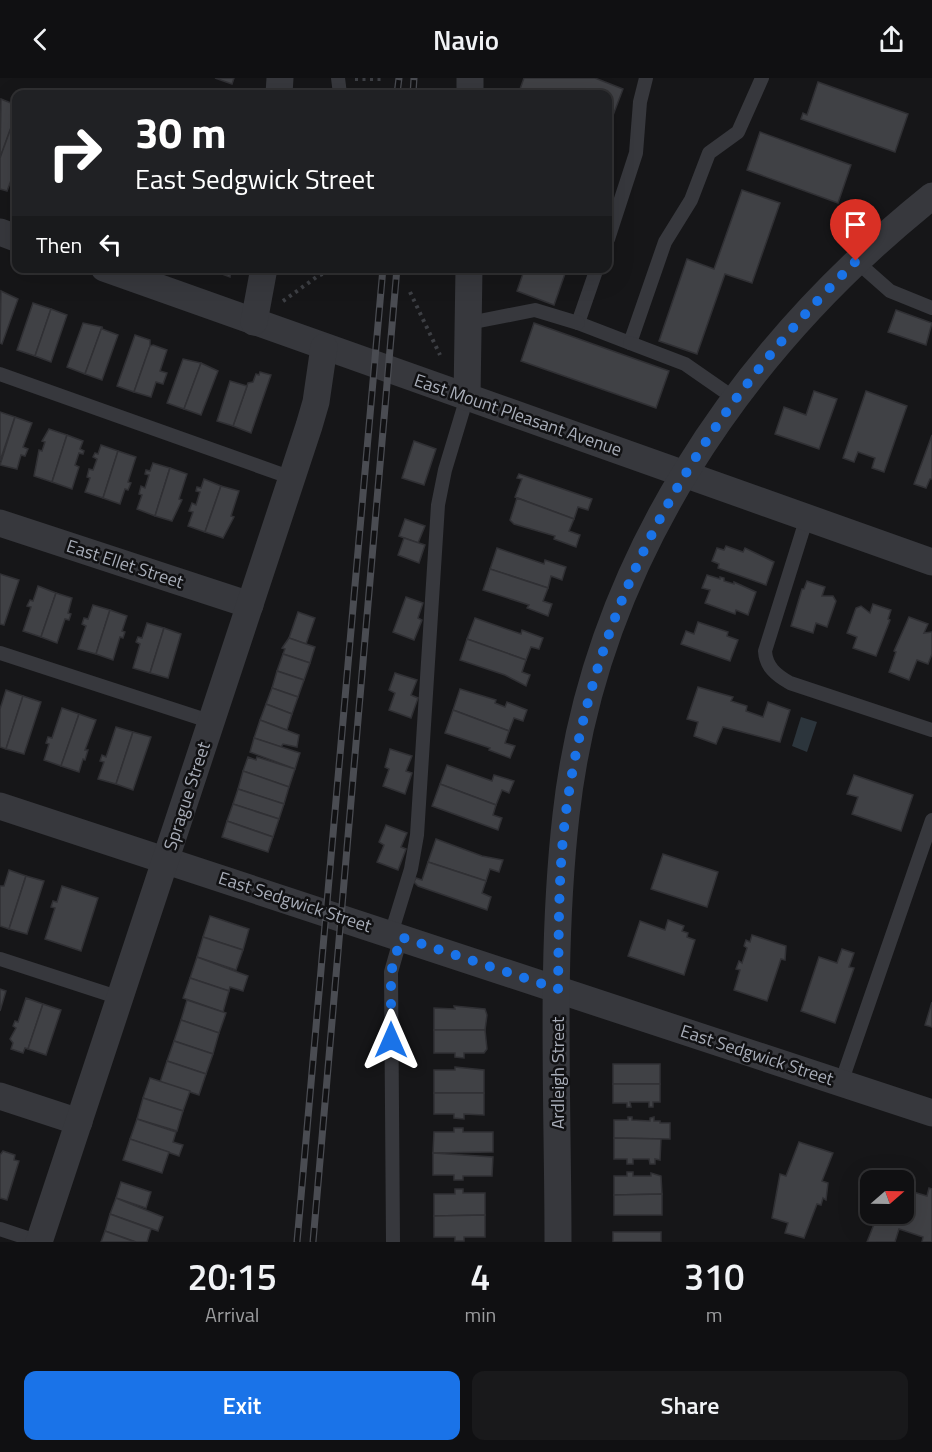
<!DOCTYPE html>
<html lang="en">
<head>
<meta charset="utf-8">
<style>
	:root { --surface:#101012; --page:#19191b; --text:#f1f3f6; --muted:#9c9d9f; --line:#303032; --accent:#1a73e8 }
	body { margin:0; font-family:"Titillium Web",sans-serif; background:var(--page); color:var(--text); height:100vh; display:flex; flex-direction:column; font-size:22px; white-space:nowrap }
	* { box-sizing:border-box; margin:0 }
	p { font-size:20px; color:var(--muted) }
	.icon { flex:none; width:33px; height:33px; fill:none; stroke:currentColor; stroke-width:2; stroke-linecap:round; stroke-linejoin:round }
	.map { position:relative; height:1164px; overflow:hidden }
	.side { display:flex; flex-direction:column; background:var(--surface); flex:1 }
	.side>* { flex:none }
	.hud { position:absolute; left:12px; top:12px; width:600px; height:183px; border-radius:12px; box-shadow:0 6px 24px #0002,0 0 0 2px var(--line); background:#202124; color:#fff; overflow:hidden }
	.needle { width:39px; rotate:70deg }
	.tools { position:absolute; left:860px; top:1092px; display:grid; gap:12px }
	.tools a { display:grid; place-items:center; width:54px; height:54px; border-radius:12px; background:var(--surface); box-shadow:0 6px 24px #0002,0 0 0 2px var(--line); font-size:30px }
	.pin { position:absolute; display:grid; place-items:center; width:51px; height:51px; color:#fff; margin:-62px -26px; border-radius:50% 50% 50% 0; rotate:-45deg; box-shadow:0 0 6px #0007 }
	.pin .icon { rotate:45deg }
	.me { position:absolute; width:66px; margin:-33px; rotate:0deg; stroke-linejoin:round; filter:drop-shadow(0 0 4px #0008) }
	.turn { display:flex; align-items:center; gap:21px; height:126px; padding:0 24px; font-size:27px }
	.turn .icon { width:78px; height:78px; stroke-width:2.5 }
	.turn b { display:block; font-size:42px; line-height:51px }
	.then { display:flex; align-items:center; height:57px; padding:0 24px; background:#0003; gap:12px; font-size:22px }
	.eta { display:flex; justify-content:space-evenly; align-items:center; height:102px; text-align:center }
	.eta b { font-size:36px; font-weight:600; line-height:42px }
	.primary-button { display:flex; gap:12px; margin-top:auto; padding:12px 24px }
	.primary-button a { flex:1; height:69px; border-radius:12px; background:var(--accent); color:#fff; font-size:24px; font-weight:600; line-height:69px; text-align:center }
	.primary-button a+a { background:var(--page); color:var(--text) }
	header { display:flex; justify-content:space-between; align-items:center; height:78px; padding:0 24px; background:var(--surface); font-size:27px; font-weight:600 }
	.map>svg:first-child { display:block }
	.water { fill:#2c353c }
	.building { fill:#404145; stroke:#303034; stroke-width:1.5 }
	.lines { fill:none; stroke-linecap:round; stroke-linejoin:round }
	.path { stroke:#3d3f44; stroke-width:4; stroke-dasharray:3 4.5; stroke-linecap:butt }
	.service { stroke:#37383d; stroke-width:14 }
	.minor { stroke:#37383d; stroke-width:27 }
	.rail-casing { stroke:#4a4c52; stroke-width:7 }
	.rail { stroke:#111113; stroke-width:4.5; stroke-dasharray:14; stroke-linecap:butt }
	.route { stroke:#1a73e8; stroke-width:10; stroke-dasharray:0 18 }
	.labels { text-anchor:middle; stroke-width:5; stroke-linejoin:round; paint-order:stroke }
	.street-label { font-size:18px; fill:#a8adb8; stroke:#111113 }
</style>
</head>
<body>
<header><svg class="icon" aria-label="back" viewBox="0 0 24 24"><path d="M15 5l-7 7 7 7"/></svg>Navio<svg class="icon" aria-label="share" viewBox="0 0 24 24"><path d="M12 15V3M7 8l5-5 5 5M5 13v7h14v-7"/></svg></header>
<div class="map">
<svg width="932" height="1164" viewBox="0 0 932 1164">
	<rect width="100%" height="100%" fill="#161618"/>
	<path class="water" d="M801 639 817 644 807 674 792 668Z"/>
	<g class="building">
		<path d="M215 0H234L232 6Z"/>
		<path d="M524 0H595L623 11 609 48 608 16H526L519 14Z"/>
		<path d="M818 4 908 36 895 74 801 41 803 35 807 37Z"/>
		<path d="M1 21 16 27V36L0 80Z"/>
		<path d="M16 36V89L7 113 0 111V80Z"/>
		<path d="M760 54 851 87 838 125 747 92Z"/>
		<path d="M742 112 780 125 752 205 725 196 697 276 659 263 687 181 714 191Z"/>
		<path d="M206 190H231L230 199Z"/>
		<path d="M525 190H567L554 227 517 213Z"/>
		<path d="M1 213 18 221 2 266 0 265Z"/>
		<path d="M33 225 51 231 35 278 17 272Z"/>
		<path d="M51 231 67 237 51 284 35 278Z"/>
		<path d="M896 232 932 245 926 267 888 254Z"/>
		<path d="M83 245 102 249 85 296 67 289Z"/>
		<path d="M534 245 669 293 656 330 521 283Z"/>
		<path d="M102 249V251L118 257 102 302 85 296Z"/>
		<path d="M135 257 150 262V268L134 314 117 308Z"/>
		<path d="M153 267 167 272 160 293 167 295 163 306 156 304 151 319 134 314 150 268Z"/>
		<path d="M183 281 201 285 184 331 167 325Z"/>
		<path d="M201 285 218 293 201 337 184 331Z"/>
		<path d="M260 294 271 297 251 355 233 348 248 305 253 304 256 296 259 297Z"/>
		<path d="M230 303 247 308 233 348 217 343Z"/>
		<path d="M814 313 837 321 819 371 775 356 784 329 806 337Z"/>
		<path d="M866 313 907 328 884 394 872 390 875 380 858 374 854 384 843 380Z"/>
		<path d="M0 334 15 339 0 383Z"/>
		<path d="M15 339 32 345 23 369 28 371 25 378 21 377 17 391 0 387Z"/>
		<path d="M49 351 67 357 52 404 34 398 39 372 42 373 45 364 42 363Z"/>
		<path d="M67 357 83 363 80 371 84 373 83 376 79 375 75 387 79 389 72 411 52 404Z"/>
		<path d="M932 357V401H930L926 410 914 406Z"/>
		<path d="M414 363 436 371 424 407 402 400Z"/>
		<path d="M101 367 118 373 103 420 85 414 90 400 87 399 89 391 93 392 97 381 93 379 95 375 98 376Z"/>
		<path d="M118 373 136 379 128 404 131 405 128 412 125 411 120 426 103 420Z"/>
		<path d="M153 385 170 390 155 438 137 431 142 417 139 416 141 408 145 410 149 397 145 396 146 392 150 393Z"/>
		<path d="M170 390 187 396 179 421 182 422 172 443 155 438Z"/>
		<path d="M519 396 592 421 588 432 578 429 574 441 515 419 522 401 517 400Z"/>
		<path d="M204 401 221 408 205 454 188 448 193 434 189 433 192 425 196 427 200 414 196 413 197 409 201 410Z"/>
		<path d="M221 408 239 413 231 438 234 439 223 460 205 454Z"/>
		<path d="M517 420 574 441 569 453 580 457 576 469 554 461 555 458 514 446 510 442Z"/>
		<path d="M405 441 425 448 418 465 399 458Z"/>
		<path d="M404 460 425 467 419 485 398 477Z"/>
		<path d="M726 468 743 474 745 470 774 484 766 507 718 490 719 486 712 483 717 470 724 472Z"/>
		<path d="M497 470 544 486 545 482 566 489 562 502 551 498 548 510 490 491Z"/>
		<path d="M490 491 548 510 543 523 552 526 548 538 527 530 529 527 483 512Z"/>
		<path d="M0 496 19 502 4 547 0 546Z"/>
		<path d="M707 497 720 501V499L724 500V503L734 506V504L756 514 748 537 736 532 735 536 705 525 710 512 702 510Z"/>
		<path d="M807 503 825 509 822 518H833L836 523 827 549 816 545 813 555 791 548 802 511H804Z"/>
		<path d="M38 508 56 515 41 559 23 553 31 529 27 528 30 522 33 523Z"/>
		<path d="M56 515 72 520 68 535 71 536 69 542 65 541 57 565 41 559Z"/>
		<path d="M406 519 423 525 418 540 422 542 414 562 393 554Z"/>
		<path d="M873 526 891 532 888 541 890 542 876 578 853 570 857 559 847 555 856 530 861 528 870 535Z"/>
		<path d="M93 527 110 532 96 576 78 571 86 548 82 546 84 540 88 541Z"/>
		<path d="M110 532 127 538 122 553 125 554 123 560 120 559 113 582 96 576Z"/>
		<path d="M298 534 315 540 306 566 289 560Z"/>
		<path d="M909 539 928 546 924 555 932 554V576L928 586 917 582 909 602 889 594 896 574 894 573Z"/>
		<path d="M475 540 521 556 522 552 543 560 539 571 531 569 526 582 467 561Z"/>
		<path d="M698 544 728 554 727 558 738 562 730 583 681 566 686 553 694 556Z"/>
		<path d="M147 545 164 550 150 595 133 590 140 566 136 564 138 559 142 560Z"/>
		<path d="M164 550 181 556 168 600 150 595Z"/>
		<path d="M289 560 315 569 310 585 283 576 285 571 282 570Z"/>
		<path d="M467 561 526 582 522 594 530 597 526 608 505 597 460 582Z"/>
		<path d="M283 576 310 585 304 602 277 593Z"/>
		<path d="M277 593 304 602 298 619 272 610Z"/>
		<path d="M395 595 417 602 411 617 418 620 411 640 389 632 395 615 389 612Z"/>
		<path d="M698 609 733 619 731 623 747 628 746 633 763 639 768 624 790 632 780 664 723 649 716 666 694 658 698 644 687 641Z"/>
		<path d="M272 610 298 619 292 636 266 626Z"/>
		<path d="M460 611 496 622 495 625 505 629 507 624 527 632 523 643 514 640 509 653 453 632Z"/>
		<path d="M6 612 23 618 6 671 0 669V631Z"/>
		<path d="M23 618 41 624 24 676 6 671Z"/>
		<path d="M266 626 292 636 287 652 260 642Z"/>
		<path d="M62 630 79 636 61 688 44 682 49 666 46 665 48 659 52 660Z"/>
		<path d="M453 632 509 653 505 665 515 668 510 680 489 672 490 670 445 655Z"/>
		<path d="M79 636 96 642 85 672H88L85 682 83 681 79 694 61 688Z"/>
		<path d="M260 642 299 657 297 669 283 666 281 669 254 660Z"/>
		<path d="M116 649 133 654 116 706 98 701 104 684 100 683 102 677 106 679Z"/>
		<path d="M133 654 151 659 133 712 116 706Z"/>
		<path d="M254 660 300 675 295 691 250 674Z"/>
		<path d="M390 671 412 678 406 693 412 695 405 716 383 708 389 691 385 689Z"/>
		<path d="M248 679 256 682 257 679 295 691 289 709 243 693Z"/>
		<path d="M447 687 492 703 494 697 514 703 509 715 502 712 496 727 440 706Z"/>
		<path d="M243 693 289 709 284 726 238 711Z"/>
		<path d="M854 697 913 717 901 753 852 736 858 719 847 716Z"/>
		<path d="M440 706 496 727 493 737 502 740 498 752 432 728Z"/>
		<path d="M238 711 284 726 279 741 233 726Z"/>
		<path d="M233 726 279 741 273 759 227 743Z"/>
		<path d="M227 743 273 759 268 774 222 759Z"/>
		<path d="M386 747 407 755 401 769 406 771 398 792 377 784 384 767 379 764Z"/>
		<path d="M436 761 482 778 503 782 499 794 490 791 486 803 428 784Z"/>
		<path d="M663 776 718 794 707 829 651 811Z"/>
		<path d="M428 784 486 803 482 815 491 819 487 832 418 808 414 804 416 800 422 802Z"/>
		<path d="M9 792 26 798 9 851 0 848V808H4Z"/>
		<path d="M26 798 44 803 27 856 9 851Z"/>
		<path d="M62 808 98 820 81 873 45 861 55 830 51 829 53 823 57 824Z"/>
		<path d="M210 838 249 851 243 872 203 859Z"/>
		<path d="M668 842 684 848 682 853 688 855 687 859 695 862 684 897 628 878 640 843 665 852Z"/>
		<path d="M752 857 786 868 785 882 781 881 767 923 734 912 740 892 736 891 739 883 742 885 747 870 744 868 746 862 750 864Z"/>
		<path d="M203 859 243 872 236 892 197 879Z"/>
		<path d="M842 871 854 875 849 889 854 890 835 945 801 933 819 879 837 885Z"/>
		<path d="M197 879 248 898 243 913 230 909 229 913 190 900Z"/>
		<path d="M190 900 229 913 223 934 183 920Z"/>
		<path d="M0 911 6 913 0 933Z"/>
		<path d="M26 920 43 926 28 971 25 970 23 975 11 971 13 965 10 961 16 950 13 948 15 943 18 944Z"/>
		<path d="M187 922 226 935 219 955 181 942Z"/>
		<path d="M932 924V949L925 947Z"/>
		<path d="M43 926 61 932 46 977 28 971Z"/>
		<path d="M454 928 485 931 487 937 485 952H434V930L455 931Z"/>
		<path d="M181 942 219 955 213 976 174 963Z"/>
		<path d="M434 952H485L487 971 484 975H464V980L455 979V975H434Z"/>
		<path d="M174 963 213 976 206 996 167 983Z"/>
		<path d="M167 983 206 996 199 1017 160 1004Z"/>
		<rect x="613" y="986" width="47" height="20"/>
		<path d="M455 989 484 992V1015H434V992H455Z"/>
		<path d="M150 1000 190 1013 183 1033 143 1020Z"/>
		<path d="M613 1006H660V1024H653V1029H649V1024H630L631 1029H627V1025H613Z"/>
		<path d="M434 1015H484V1037L464 1036V1041L454 1040V1036H434Z"/>
		<path d="M143 1020 183 1033 177 1053 137 1041Z"/>
		<path d="M628 1039H632V1042L650 1043V1040L654 1039V1043H660V1045H670V1061L614 1060V1042H628Z"/>
		<path d="M137 1041 176 1054 173 1064 183 1067 179 1078 130 1061Z"/>
		<path d="M454 1050H463V1054H493V1074L433 1075 434 1054H454Z"/>
		<path d="M614 1060 661 1061 660 1082 655 1081V1086H650L649 1081H633V1086H627V1081H614Z"/>
		<path d="M130 1061 169 1074 162 1095 123 1082Z"/>
		<path d="M799 1064 833 1075 822 1103 828 1105 826 1122 823 1120 821 1127 817 1126 804 1160 785 1155 788 1145 772 1140 780 1096 786 1098Z"/>
		<path d="M3 1073 15 1077 14 1082 19 1083 7 1122 0 1120V1077Z"/>
		<path d="M433 1075 493 1079 492 1098H463V1102H454V1097H433Z"/>
		<path d="M627 1094H633V1098H651V1095L661 1098 662 1116 614 1117V1098H627Z"/>
		<path d="M121 1104 151 1114 146 1130 116 1120Z"/>
		<path d="M929 1110 932 1111V1164H922L923 1159 899 1151 895 1164H867L878 1136H903V1111L927 1118Z"/>
		<path d="M455 1111H463V1115H485V1137L434 1138V1116H455Z"/>
		<path d="M662 1116V1137H614V1117Z"/>
		<path d="M116 1120 163 1139 158 1153 110 1136Z"/>
		<path d="M110 1136 151 1151 147 1164H136L105 1153Z"/>
		<path d="M485 1137V1159H464V1163H455V1159H434V1138Z"/>
		<path d="M105 1153 135 1164H101Z"/>
		<rect x="613" y="1154" width="48" height="10"/>
	</g>
	<g class="lines">
		<g class="path">
			<path d="M355 1H381"/>
			<path d="M410 214 440 277"/>
			<path d="M283 223 318 198 336 190"/>
		</g>
		<g class="service">
			<path d="M338 0 340 16"/>
			<path d="M608 161 636 75 640 24 646 0"/>
			<path d="M856 183 890 213 932 230"/>
			<path d="M597 190 578 245 630 265 665 164 691 122 709 75 738 54 762 0"/>
			<path d="M469 245 535 232 578 245"/>
			<path d="M630 265 685 286 734 320"/>
			<path d="M0 296 292 400"/>
			<path d="M807 439 765 573C766 589 776 597 790 605L932 652"/>
			<path d="M0 575 212 644"/>
			<path d="M391 856 411 791 417 757 438 427 445 392 467 319"/>
			<path d="M0 881 120 920"/>
			<path d="M841 1005 932 742"/>
			<path d="M0 1151 39 1164"/>
			<path d="M393 1164 391 894 401 859"/>
		</g>
		<g class="minor">
			<path d="M279 16 280 0"/>
			<path d="M470 16V0"/>
			<path d="M0 154 16 160"/>
			<path d="M104 190 932 484"/>
			<path d="M254 244 264 190"/>
			<path d="M467 319 469 190"/>
			<path d="M0 445 250 527"/>
			<path d="M0 728 932 1035"/>
			<path d="M0 1018 79 1044"/>
			<path d="M39 1164 309 348 316 324 324 269"/>
			<path d="M558 1164C558 1023 550 877 566 737 594 486 739 273 932 118"/>
		</g>
		<defs>
			<g id="rail">
				<path d="M397 16 399 0"/>
				<path d="M413 16 414 0"/>
				<path d="M297 1164 383 190"/>
				<path d="M313 1164 397 190"/>
			</g>
		</defs>
		<use href="#rail" class="rail-casing"/>
		<use href="#rail" class="rail"/>
	</g>
	<g class="lines">
		<path class="route" d="M391 962V894L401 859 558 911C559 852 558 793 566 734 596 513 700 338 856 183"/>
	</g>
	<g class="labels">
		<g class="street-label">
			<text transform="translate(518 337) rotate(19)" y="6">East Mount Pleasant Avenue</text>
			<text transform="translate(125 486) rotate(18)" y="6">East Ellet Street</text>
			<text transform="translate(187 718) rotate(-72)" y="6">Sprague Street</text>
			<text transform="translate(295 824) rotate(18)" y="6">East Sedgwick Street</text>
			<text transform="translate(757 977) rotate(18)" y="6">East Sedgwick Street</text>
			<text transform="translate(558 995) rotate(-90)" y="6">Ardleigh Street</text>
		</g>
	</g>
</svg>
<div class="tools">
<a><svg class="needle" viewBox="-14 -14 28 28"><path d="M0-13l5 13h-10z" fill="#e53935"/><path d="M0 13l5-13h-10z" fill="#9c9d9f"/></svg></a>
</div>
<div class="pin" style="left:856px;top:183px;background:#d93025"><svg class="icon" aria-label="arrive" viewBox="0 0 24 24"><path d="M6 21V4h12l-3 4 3 4H6"/></svg></div>
<svg class="me" style="left:391px;top:962px" viewBox="-20 -20 40 40"><path d="M0-17L14 15 0 8-14 15z" fill="#1a73e8" stroke="#fff" stroke-width="4"/></svg>
<div class="hud">
<div class="turn"><svg class="icon" aria-label="right" viewBox="0 0 24 24"><path d="M7 20v-9h11M14 6l5 5-5 5"/></svg><div><b>30 m</b>East Sedgwick Street</div></div>
<div class="then">Then<svg class="icon" aria-label="left" viewBox="0 0 24 24"><path d="M17 20v-9H6M10 6l-5 5 5 5"/></svg></div>
</div>
</div>
<section class="side">
<div class="eta">
<div><b>20:15</b><p>Arrival</p></div>
<div><b>4</b><p>min</p></div>
<div><b>310</b><p>m</p></div>
</div>
<div class="primary-button"><a>Exit</a><a>Share</a></div>
</section>
</body>
</html>
